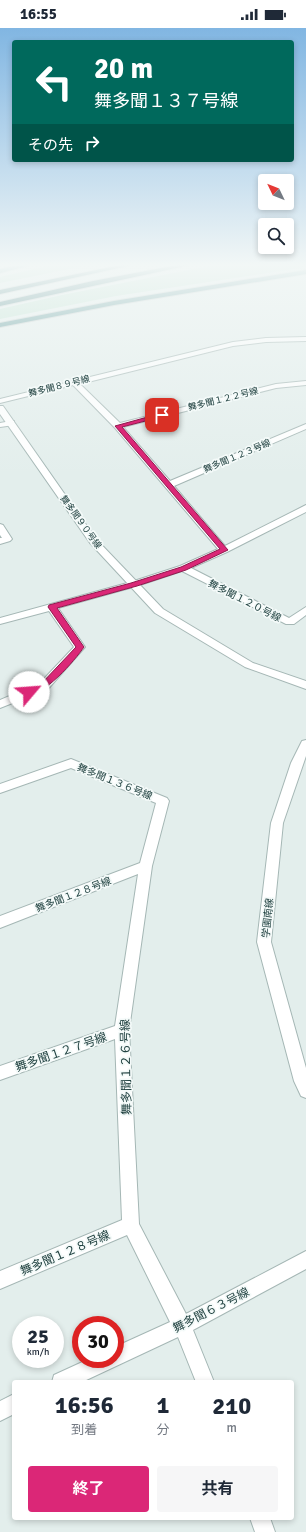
<!DOCTYPE html>
<html lang="ja">
<head>
<meta charset="utf-8">
<style>
	:root { --surface:#fff; --page:#f6f6f7; --text:#1f2937; --muted:#747a83; --accent:#db2777 }
	body { margin:0; font-family:Signika,"Noto Sans JP",sans-serif; background:var(--page); color:var(--text); height:100vh; display:flex; flex-direction:column; font-size:15px; white-space:nowrap }
	* { box-sizing:border-box; margin:0 }
	p { font-size:13px; color:var(--muted) }
	.icon { flex:none; width:22px; height:22px; fill:none; stroke:currentColor; stroke-width:2; stroke-linecap:round; stroke-linejoin:round }
	.map { position:relative; flex:1; overflow:hidden }
	.drawer { position:absolute; left:12px; top:1352px; width:282px; height:140px; display:flex; flex-direction:column; background:var(--surface); border-radius:4px; box-shadow:0 2px 6px #0003 }
	.drawer>* { flex:none }
	.hud { position:absolute; left:12px; top:12px; width:282px; height:122px; border-radius:4px; box-shadow:0 2px 6px #0003; background:#00695c; color:#fff; overflow:hidden }
	.needle { width:26px; rotate:313deg }
	.fabs { position:absolute; left:258px; top:146px; display:grid; gap:8px }
	.fabs a { display:grid; place-items:center; width:36px; height:36px; border-radius:4px; background:var(--surface); box-shadow:0 2px 6px #0003; font-size:20px }
	.speed { position:absolute; left:12px; top:1288px; display:flex; gap:8px; font-size:20px; font-weight:700; text-align:center }
	.speed>* { display:grid; place-content:center; width:52px; height:52px; border-radius:50%; background:var(--surface); box-shadow:0 2px 6px #0003; line-height:1 }
	.speed small { font-size:10px; font-weight:400 }
	.speed .limit { border:6px solid #d22; background:#fff; color:#111 }
	.pin { position:absolute; display:grid; place-items:center; width:34px; height:34px; color:#fff; margin:-17px; border-radius:8px; box-shadow:0 2px 6px #0006 }
	.me { position:absolute; width:44px; margin:-22px; rotate:63deg; stroke-linejoin:round; filter:drop-shadow(0 0 3px #0008) }
	.turn { display:flex; align-items:center; gap:14px; height:84px; padding:0 16px; font-size:18px }
	.turn .icon { width:52px; height:52px; stroke-width:2.5 }
	.turn b { display:block; font-size:28px; line-height:34px }
	.then { display:flex; align-items:center; height:38px; padding:0 16px; background:#0003; gap:8px; font-size:15px }
	.eta { display:flex; justify-content:space-evenly; align-items:center; height:68px; text-align:center }
	.eta b { font-size:24px; font-weight:700; line-height:28px }
	.cta { display:flex; gap:8px; margin-top:auto; padding:8px 16px }
	.cta a { flex:1; height:46px; border-radius:4px; background:var(--accent); color:#fff; font-size:16px; font-weight:700; line-height:46px; text-align:center }
	.cta a+a { background:var(--page); color:var(--text) }
	.status { display:flex; justify-content:space-between; align-items:center; height:28px; padding:0 20px; background:var(--surface); direction:ltr }
	.status svg { height:11px; fill:currentColor }
	.map>svg:first-child { display:block }
	.green { fill:#bbe1ce }
	.lines { fill:none; stroke-linecap:round; stroke-linejoin:round }
	.minor-casing { stroke:#a5b7b5; stroke-width:2 }
	.tertiary-casing { stroke:#a5b7b5; stroke-width:2 }
	.trunk-casing { stroke:#c1caca; stroke-width:2 }
	.motorway-casing { stroke:#c1caca; stroke-width:2 }
	.minor { fill:#fff; fill-rule:evenodd }
	.tertiary { fill:#fff; fill-rule:evenodd }
	.trunk { fill:#478a8c; fill-rule:evenodd }
	.motorway { fill:#2a6e71; fill-rule:evenodd }
	.route { fill:#db2777; stroke:#8e194d }
	.labels { text-anchor:middle; stroke-width:3.5; stroke-linejoin:round; paint-order:stroke }
	.far-street-label { font-size:9px; fill:#214241; stroke:#f4faf9 }
	.street-label { font-size:10px; fill:#214241; stroke:#f4faf9 }
	.near-street-label { font-size:12px; fill:#214241; stroke:#f4faf9 }
</style>
</head>
<body>
<div class="status"><b>16:55</b><svg viewBox="0 0 49 12"><path d="M0 12V9h3v3zM5 12V6h3v6zM10 12V3h3v9zM15 12V0h3v12zM26 1h20v11H26zM47 4h2v5h-2z"/></svg></div>
<div class="map">
<svg width="306" height="1504" viewBox="0 0 306 1504">
	<rect width="100%" height="100%" fill="#e3eeec"/>
	<g class="green">
		<path d="M55 236H94L0 255V249Z"/>
		<path d="M219 236H306V239L116 268 0 291V281L62 267Z"/>
	</g>
	<g class="lines">
		<defs>
			<g id="minor">
				<path d="M306 309V313L266 314 233 318 80 356 120 395 276 356 306 353V357L276 360 123 399 170 453 306 396V401L174 458 225 518 306 477V484L227 524 191 540 289 590 306 579V587L294 596H286L182 543 137 558 58 580 85 619 48 661 0 680V672L40 655 74 619 49 583 0 596V590L131 554 180 538 218 521 115 400 73 357 0 375V371L233 314 266 310Z"/>
				<path d="M11 393H14V397L0 399V395Z"/>
				<path d="M0 496 3 497 12 511 10 513 0 516V510H2L0 507Z"/>
				<path d="M71 731 167 770 169 773 152 838 129 1002 139 1196 186 1286 306 1223V1241L193 1302 214 1354H196L178 1309 82 1354H52L54 1347 89 1331H115V1319L170 1294 127 1207 0 1261V1243L122 1192 115 1011 0 1052V1038L115 998 138 846 0 900V888L140 835 156 775 71 740 0 765V756Z"/>
				<path d="M14 1366V1386L0 1393V1373Z"/>
				<path d="M250 1490H270L275 1504H255Z"/>
			</g>
			<g id="tertiary">
				<path d="M0 378H3L96 511 163 581 253 635 306 653V661L245 639 155 585 90 515 0 386Z"/>
				<path d="M306 712V728L283 795 271 914 306 1040V1070L301 1068 294 1053 257 914 271 795 291 735 302 713Z"/>
			</g>
			<g id="trunk">
				<path d="M23 236H35L0 245V241Z"/>
				<path d="M306 242V246L114 277 0 299V295L114 273Z"/>
			</g>
			<g id="motorway">
				<path d="M125 236H137L0 266V262Z"/>
				<path d="M182 236H195L0 278V274L93 253Z"/>
			</g>
		</defs>
		<use href="#minor" class="minor-casing"/>
		<use href="#tertiary" class="tertiary-casing"/>
		<use href="#trunk" class="trunk-casing"/>
		<use href="#motorway" class="motorway-casing"/>
		<use href="#minor" class="minor"/>
		<use href="#tertiary" class="tertiary"/>
		<use href="#trunk" class="trunk"/>
		<use href="#motorway" class="motorway"/>
	</g>
	<linearGradient id="sky" x2="0" y2="1"><stop stop-color="#81b6e2"/><stop offset="0.53" stop-color="#f2f7f6"/><stop offset="1" stop-color="#f2f7f6" stop-opacity="0"/></linearGradient>
	<rect width="306" height="447" fill="url(#sky)"/>
	<path class="route" d="M162 385H165V388L122 399 228 522 186 542 137 558 57 580 84 619C75 632 43 670 26 666L25 664 26 662 41 656 76 619 48 579 49 577 131 555 181 539 220 521 115 398Z"/>
	<g class="labels">
		<g class="far-street-label">
			<text transform="translate(59 358) rotate(-14)" y="3">舞多聞８９号線</text>
			<text transform="translate(223 371) rotate(-14)" y="3">舞多聞１２２号線</text>
			<text transform="translate(237 428) rotate(-23)" y="3">舞多聞１２３号線</text>
			<text transform="translate(81 494) rotate(54)" y="3">舞多聞９０号線</text>
		</g>
		<g class="street-label">
			<text transform="translate(245 572) rotate(27)" y="4">舞多聞１２０号線</text>
			<text transform="translate(115 753) rotate(22)" y="4">舞多聞１３６号線</text>
			<text transform="translate(73 866) rotate(-21)" y="4">舞多聞１２８号線</text>
			<text transform="translate(267 890) rotate(-84)" y="4">学園南線</text>
		</g>
		<g class="near-street-label">
			<text transform="translate(61 1024) rotate(-19)" y="4">舞多聞１２７号線</text>
			<text transform="translate(126 1039) rotate(-91)" y="4">舞多聞１２６号線</text>
			<text transform="translate(65 1225) rotate(-23)" y="4">舞多聞１２８号線</text>
			<text transform="translate(211 1282) rotate(-27)" y="4">舞多聞６３号線</text>
		</g>
	</g>
</svg>
<div class="fabs">
<a><svg class="needle" viewBox="-14 -14 28 28"><path d="M0-13l5 13h-10z" fill="#e53935"/><path d="M0 13l5-13h-10z" fill="#747a83"/></svg></a>
<a><svg class="icon" aria-label="search" viewBox="0 0 24 24"><circle cx="10" cy="10" r="6"/><path d="M15 15l6 6"/></svg></a>
</div>
<div class="speed"><div>25<small>km/h</small></div><div class="limit">30</div></div>
<div class="pin" style="left:162px;top:387px;background:#d93025"><svg class="icon" aria-label="arrive" viewBox="0 0 24 24"><path d="M6 21V4h12l-3 4 3 4H6"/></svg></div>
<svg class="me" style="left:29px;top:664px" viewBox="-20 -20 40 40"><circle r="19" fill="#fff"/><path d="M0-13L10 11 0 6-10 11z" fill="#db2777"/></svg>
<div class="hud">
<div class="turn"><svg class="icon" aria-label="left" viewBox="0 0 24 24"><path d="M17 20v-9H6M10 6l-5 5 5 5"/></svg><div><b>20 m</b>舞多聞１３７号線</div></div>
<div class="then">その先<svg class="icon" aria-label="right" viewBox="0 0 24 24"><path d="M7 20v-9h11M14 6l5 5-5 5"/></svg></div>
</div>
<section class="drawer">
<div class="eta">
<div><b>16:56</b><p>到着</p></div>
<div><b>1</b><p>分</p></div>
<div><b>210</b><p>m</p></div>
</div>
<div class="cta"><a>終了</a><a>共有</a></div>
</section>
</div>
</body>
</html>
